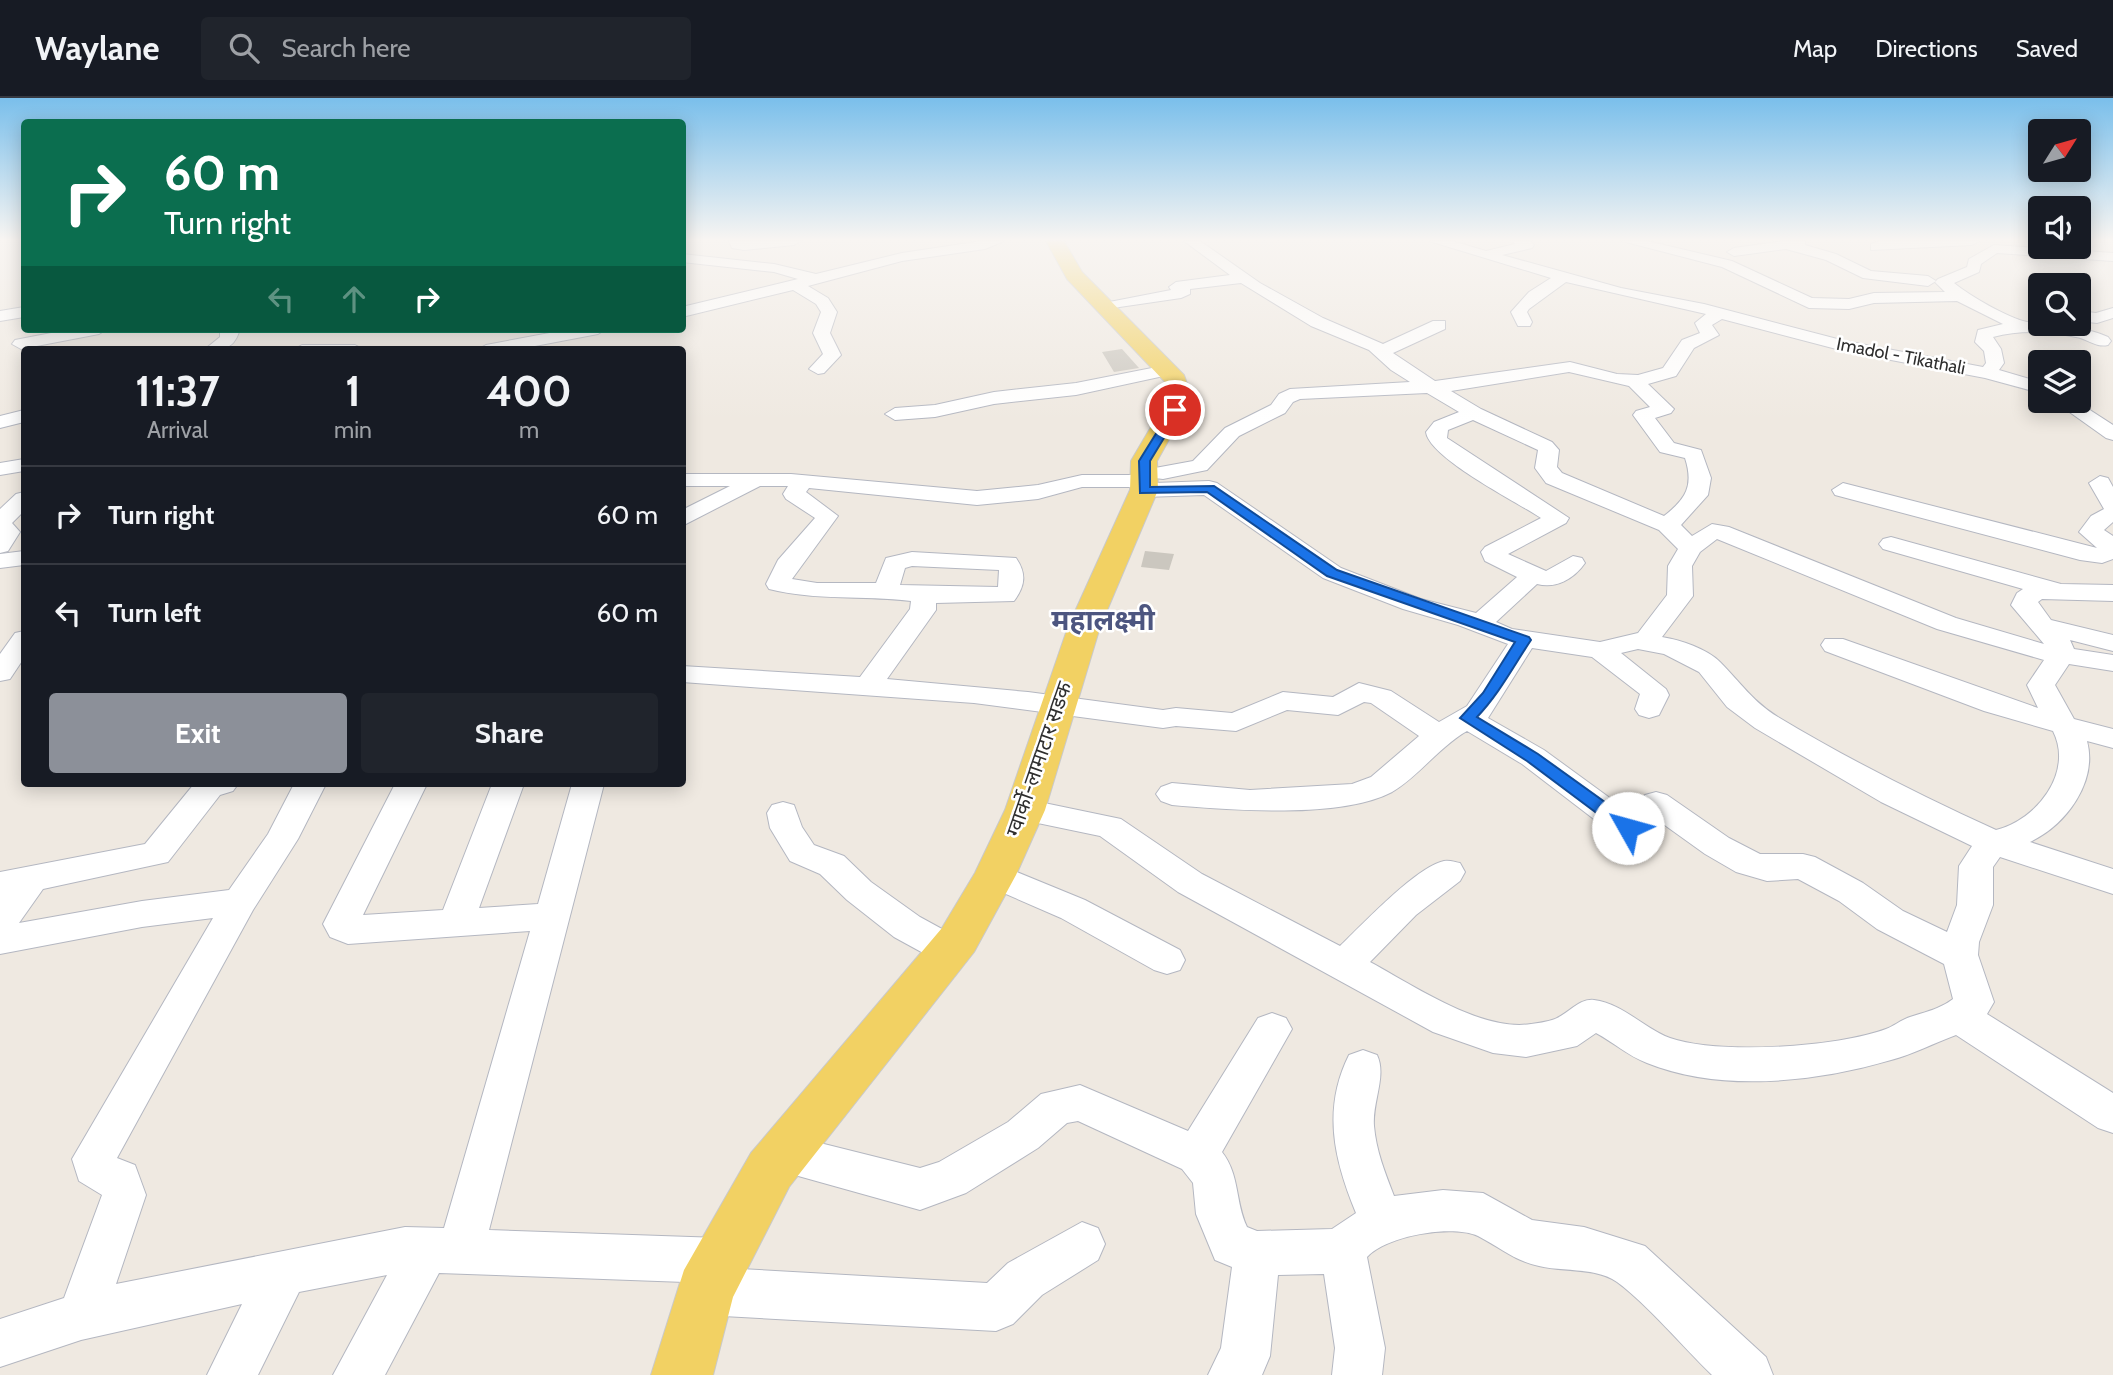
<!DOCTYPE html>
<html lang="en">
<head>
<meta charset="utf-8">
<style>
	:root { --surface:#171b24; --page:#20242c; --text:#f1f3f6; --muted:#9ea1a6; --line:#363941; --accent:#8c9099 }
	body { margin:0; font-family:Cabin,"Noto Sans Devanagari",sans-serif; background:var(--page); color:var(--text); height:100vh; display:flex; flex-direction:column; font-size:26px; white-space:nowrap }
	* { box-sizing:border-box; margin:0 }
	p { font-size:23px; color:var(--muted) }
	.icon { flex:none; width:38px; height:38px; fill:none; stroke:currentColor; stroke-width:2; stroke-linecap:round; stroke-linejoin:round }
	.map { position:relative; flex:1; overflow:hidden }
	.drawer { position:absolute; left:21px; top:248px; width:665px; height:441px; display:flex; flex-direction:column; background:var(--surface); border-radius:7px; box-shadow:0 4px 18px #0003 }
	.drawer>* { flex:none }
	.guide { position:absolute; left:21px; top:21px; width:665px; height:214px; border-radius:7px; box-shadow:0 4px 18px #0003; background:#0b6e4f; color:#fff; overflow:hidden }
	.needle { width:46px; rotate:53deg }
	.tools { position:absolute; left:2028px; top:21px; display:grid; gap:14px }
	.tools a { display:grid; place-items:center; width:63px; height:63px; border-radius:7px; background:var(--surface); box-shadow:0 4px 18px #0003; font-size:35px }
	.pin { position:absolute; display:grid; place-items:center; width:60px; height:60px; color:#fff; margin:-30px; border:4px solid #fff; border-radius:50%; box-shadow:0 2px 7px #0007 }
	.me { position:absolute; width:77px; margin:-38px; rotate:308deg; stroke-linejoin:round; filter:drop-shadow(0 0 5px #0008) }
	.turn { display:flex; align-items:center; gap:24px; height:147px; padding:0 28px; font-size:32px }
	.turn .icon { width:91px; height:91px; stroke-width:2.5 }
	.turn b { display:block; font-size:49px; line-height:60px }
	.lanes { display:flex; align-items:center; height:66px; padding:0 28px; background:#0003; justify-content:center; gap:35px; direction:ltr }
	.lanes .off { opacity:.35 }
	.eta { display:flex; justify-content:space-evenly; align-items:center; height:119px; text-align:center }
	.eta b { font-size:42px; font-weight:700; line-height:49px }
	.action { display:flex; gap:14px; margin-top:auto; padding:14px 28px }
	.action a { flex:1; height:80px; border-radius:7px; background:var(--accent); color:#fff; font-size:28px; font-weight:700; line-height:80px; text-align:center }
	.action a+a { background:var(--page); color:var(--text) }
	ul { padding:0; list-style:none }
	li { display:flex; align-items:center; gap:21px; height:98px; padding:0 28px; border-top:2px solid var(--line) }
	li div { flex:1 }
	li b { display:block; font-size:26px }
	li em { font-style:normal }
	header { display:flex; align-items:center; gap:42px; box-sizing:border-box; height:98px; padding:0 35px; background:var(--surface); border-bottom:2px solid var(--line) }
	header strong { font-size:33px }
	nav { display:flex; gap:38px; margin-inline-start:auto; font-size:24px }
	.search { width:490px; height:63px; background:var(--page); display:flex; align-items:center; gap:18px; box-sizing:border-box; padding:0 24px; border-radius:7px; color:var(--muted); font-size:26px }
	.map>svg:first-child { display:block }
	.building { fill:#cbc7bf }
	.lines { fill:none; stroke-linecap:round; stroke-linejoin:round }
	.minor-casing { stroke:#b4b7c1; stroke-width:2 }
	.major-casing { stroke:#c9c9c9; stroke-width:2 }
	.minor { fill:#fff; fill-rule:evenodd }
	.major { fill:#f2d163; fill-rule:evenodd }
	.route { fill:#1a73e8; stroke:#114b97; stroke-width:2 }
	.labels { text-anchor:middle; stroke-width:5; stroke-linejoin:round; paint-order:stroke }
	.far-street-label { font-size:18px; fill:#2e2e2e; stroke:#fff }
	.street-label { font-size:21px; fill:#2e2e2e; stroke:#fff }
	.district-label { font-size:28px; font-weight:bold; fill:#4d5680; stroke:#fff }
</style>
</head>
<body>
<header>
<strong>Waylane</strong>
<div class="search"><svg class="icon" aria-label="search" viewBox="0 0 24 24"><circle cx="10" cy="10" r="6"/><path d="M15 15l6 6"/></svg>Search here</div>
<nav><a>Map</a><a>Directions</a><a>Saved</a></nav>
</header>
<div class="map">
<svg width="2113" height="1277" viewBox="0 0 2113 1277">
	<rect width="100%" height="100%" fill="#efe9e1"/>
	<g class="building">
		<path d="M1122 251 1139 270 1114 274 1102 254Z"/>
		<path d="M1145 453 1174 456 1169 472 1141 469Z"/>
	</g>
	<g class="lines">
		<defs>
			<g id="minor">
				<path d="M729 143H801L794 147 744 152 732 150Z"/>
				<path d="M982 143H1004L985 151 902 163 808 188 828 200 837 214 830 235 841 257 824 275 818 276 809 271 823 256 813 235 821 214 816 206 793 192 682 219V209L798 181 774 174 682 164V156L774 166 816 176 902 155Z"/>
				<path d="M1184 143H1200L1260 185 1323 220 1383 246 1433 223H1445V231L1393 255 1435 283 1570 264 1617 276 1638 277 1663 270 1682 242 1700 235 1695 225 1706 216 1566 184 1529 211 1527 214 1532 224 1530 228H1518L1511 214 1529 194 1551 180 1429 143H1452L1486 153 1515 146 1513 143H1530L1534 147 1532 150 1502 157 1621 190 1704 206 1845 243 1983 269 1986 265 1984 253 1975 244 1978 232 2003 226 1957 203 1874 205 1849 211 1809 210 1722 169 1622 143H1647L1732 163 1812 200 1849 201 1874 195 1945 194 1935 184 1938 181 1967 169 1969 161 1994 147 2113 155V163L1997 155 1981 166 1979 174 1954 185C1970 198 2008 220 2027 224 2055 229 2081 227 2108 239L2111 243 2108 247C2096 250 2088 241 2076 239 2049 233 2019 232 1993 239L2001 251 2004 265 1999 272 2040 284V295L1985 280 1844 253 1722 221 1712 227 1719 237 1694 250 1676 278 1648 286 1674 311 1671 315 1655 320 1674 345 1701 352 1711 380 1708 397 1681 427 1692 438 1712 426 1729 429 1956 520 2044 546 2011 507 2017 495 2023 491 1883 451 1879 446 1883 441 1891 439 2061 486 2113 487V503L2042 501 2038 504 2051 522 2113 537V553L2070 542 2074 551 2113 557V573L2069 566 2055 587 2074 621 2113 631V650L2087 643C2098 684 2066 727 2030 744L2113 771V796L2000 759 1993 769V807L1979 844 1978 857 1994 904 1987 916 2113 995V1035L2098 1030 1956 937C1934 945 1914 956 1891 962 1816 984 1721 995 1647 965 1628 958 1613 944 1596 935L1577 948 1526 959 1493 955 1433 934 1178 794 1100 738 1014 720 1009 712 1014 704 1025 701 1121 721 1202 776 1340 848C1362 827 1416 769 1444 763 1450 762 1454 764 1460 765L1465 774 1460 783 1416 817 1370 864C1413 887 1481 934 1531 926 1538 925 1546 924 1552 922 1567 918 1578 900 1594 902 1624 906 1643 930 1670 940 1719 957 1838 949 1886 931 1894 928 1901 922 1910 919 1925 914 1940 911 1953 901L1944 866 1877 831 1839 803 1798 781 1767 783 1736 774 1705 756 1645 713 1640 705 1645 697 1656 694 1667 697 1729 740 1760 756H1803L1815 759 1863 785 1903 813 1947 834 1957 807 1959 768 1972 748 1881 704 1755 630 1727 609 1699 574 1664 556 1638 551 1621 555 1666 591 1669 597 1659 617 1649 620 1639 617 1635 611 1640 596 1592 559 1532 550 1488 620 1544 652 1640 722 1644 730 1640 738 1628 741 1616 738 1522 666 1467 633C1439 649 1418 679 1392 694 1341 721 1229 712 1172 707L1161 703 1156 696 1161 689 1172 685 1250 692 1352 686 1371 679 1419 638 1371 605 1364 604 1338 617 1287 612 1236 633 1176 628 1163 630 974 605 682 584V568L860 579 910 511 911 503C863 497 816 503 769 491L766 486 778 462 815 420 786 401 783 396 788 388H760L682 428V412L730 388H682V376H791L977 393 1038 387 1082 377H1145L1153 378 1154 385 1209 383 1217 385 1341 470 1421 501 1476 515 1517 479 1485 463 1481 454 1485 449 1541 420C1517 404 1429 360 1426 334L1434 324 1459 314 1427 295 1300 301 1293 304 1285 315 1239 338 1207 372 1163 381 1155 380 1152 375 1155 370 1193 363 1225 330 1271 307 1279 296 1290 291 1410 284 1391 272 1369 252 1311 228 1241 185 1190 191V196L1181 200 1099 212V206L1171 192 1169 189 1176 184 1230 177ZM1569 274 1629 288 1650 309 1636 313 1633 317 1660 354 1685 360C1694 388 1686 401 1664 418L1562 375 1557 369 1559 352 1552 344 1481 311 1451 293ZM1473 322 1538 352 1535 370 1546 385 1659 432 1678 451 1668 468 1667 497 1638 535 1600 544 1512 531 1496 524 1537 486C1556 491 1574 481 1585 465L1582 460 1573 458 1546 473 1508 456 1566 425 1569 420 1447 340 1448 332ZM1082 389H1135L1136 397 1144 399 1204 397 1323 480 1403 511 1458 527 1508 546 1467 608 1439 624 1391 593 1359 585 1333 599 1283 594 1232 615 1176 610 1163 612 1028 594 887 581 936 512V505L1014 503C1025 488 1027 476 1016 460L912 454 886 460 876 485H817L792 481 838 418 806 394 809 390 977 407 1038 401ZM1717 441 1937 531 2044 562 2027 587 2038 610 1843 541H1825L1821 547 1825 553 1984 613 2053 633C2074 674 2037 722 1996 732 1921 698 1848 661 1778 619 1753 604 1740 584 1720 564 1707 551 1681 542 1662 539L1693 498 1692 468 1700 454ZM912 468 999 472 998 489 900 487 905 470Z"/>
				<path d="M1783 143H1805V147L1836 156 1871 173 1928 178 1936 183 1928 188 1863 180 1826 162 1786 151 1734 158 1727 154 1734 150Z"/>
				<path d="M1880 143H1979L1972 147 1871 152V146Z"/>
				<path d="M24 209V219L0 223V213Z"/>
				<path d="M2113 210V220L2097 225 2079 223V213L2096 215Z"/>
				<path d="M72 231H107L99 236 21 251 12 246 15 242Z"/>
				<path d="M220 231H237L239 234C233 252 222 252 204 252L220 239Z"/>
				<path d="M571 231H606L598 236 514 252H477L486 247Z"/>
				<path d="M302 247H355L364 252H293Z"/>
				<path d="M1167 267 1176 272 1173 276 1076 297 994 306 935 319 895 322 885 316 895 310 935 307 994 294 1076 285Z"/>
				<path d="M2054 303H2076L2113 327V342L2106 340Z"/>
				<path d="M24 312V324L0 330V318Z"/>
				<path d="M24 361V373L0 377V365Z"/>
				<path d="M2100 378 2108 380 2113 389V424L2104 432 2113 438V461L2102 465 2080 462 1835 397 1832 392 1843 385 2097 450 2079 434 2091 418 2104 411 2089 385Z"/>
				<path d="M24 394V413L12 425 20 434 8 453 0 455V411L16 396Z"/>
				<path d="M24 453V467L0 470V456Z"/>
				<path d="M24 533V560L10 581 0 583V556L15 535Z"/>
				<path d="M194 686H238L233 693 220 697 168 764 43 791 19 825 142 803 229 792 268 736 294 686H326L298 741 253 812 117 1060 135 1067 146 1097 116 1186 405 1129 444 1130 530 833 348 846 330 839 323 826 395 686H427L363 817 443 812 492 686H524L479 810 538 806 572 686H604L489 1132 720 1140 736 1147 743 1163 740 1171 987 1185 1008 1165 1082 1124 1098 1130 1105 1146 1098 1162 1042 1197 1013 1226 996 1233 705 1217 688 1210 681 1193 685 1184 439 1175 385 1277H333L387 1177 299 1194 258 1277H207L242 1206 81 1242 0 1269V1221L64 1200 102 1097 79 1083 72 1061 213 820 142 829 0 856V774L145 746Z"/>
				<path d="M783 704 794 707 802 729 814 747 844 758 871 784 920 819 962 842 967 852 962 862 949 866 936 862 894 839 847 802 820 776 790 763 770 730 767 715 772 707Z"/>
				<path d="M995 765 1085 802 1180 852 1185 862 1180 872 1167 876 1154 872 1061 820 983 786 978 777 983 768Z"/>
				<path d="M1272 915 1286 920 1292 931 1222 1054C1240 1077 1235 1104 1247 1129L1257 1133 1332 1131 1356 1115C1334 1062 1322 1011 1349 957L1363 952 1377 957C1387 978 1372 1004 1374 1028 1376 1052 1385 1075 1394 1098L1443 1092 1483 1095 1532 1122 1584 1129 1645 1148 1766 1259 1773 1277H1712C1684 1250 1647 1206 1617 1184 1596 1169 1563 1174 1539 1168 1513 1162 1501 1150 1478 1138 1452 1126 1386 1138 1367 1159L1385 1250 1382 1277H1332L1335 1250 1324 1176 1278 1177 1270 1258 1262 1277H1208L1221 1250 1232 1169 1215 1162 1196 1116 1193 1085 1182 1071 1078 1023 1067 1025 1038 1050 966 1095 920 1112 784 1074 769 1069 763 1055 769 1041 784 1036 920 1070 939 1064 1008 1024 1041 996 1080 987 1188 1033 1258 920Z"/>
			</g>
			<path id="major" d="M1046 143H1064L1082 174 1184 277 1192 300 1157 363 1158 392 1100 529 1045 712 1016 777 974 854 789 1089 733 1199 713 1277H651L684 1172 751 1055 942 830 975 775 1005 712 1068 529 1130 392 1131 363 1168 300 1165 284 1067 181Z"/>
		</defs>
		<use href="#minor" class="minor-casing"/>
		<use href="#major" class="major-casing"/>
		<use href="#minor" class="minor"/>
		<use href="#major" class="major"/>
	</g>
	<linearGradient id="sky" x2="0" y2="1"><stop stop-color="#7abfeb"/><stop offset="0.44" stop-color="#f8f5f2"/><stop offset="1" stop-color="#f8f5f2" stop-opacity="0"/></linearGradient>
	<rect width="2113" height="322" fill="url(#sky)"/>
	<path class="route" d="M1172 310 1181 312 1150 363V389L1214 388 1337 472 1529 539 1531 542C1513 569 1499 596 1477 619L1538 656 1634 725 1637 730 1634 734H1622L1527 663 1460 620 1483 595 1515 544 1327 478 1207 394 1140 395 1139 363Z"/>
	<g class="labels">
		<g class="far-street-label">
			<text transform="translate(1901 258) rotate(11)" y="6">Imadol - Tikathali</text>
		</g>
		<g class="street-label">
			<text transform="translate(1039 661) rotate(-71)" y="7">ग्वार्को-लामाटार सडक</text>
		</g>
		<g class="district-label">
			<text x="1103" y="532">महालक्ष्मी</text>
		</g>
	</g>
</svg>
<div class="tools">
<a><svg class="needle" viewBox="-14 -14 28 28"><path d="M0-13l5 13h-10z" fill="#e53935"/><path d="M0 13l5-13h-10z" fill="#9ea1a6"/></svg></a>
<a><svg class="icon" aria-label="sound" viewBox="0 0 24 24"><path d="M4 9h4l5-4v14l-5-4H4zM17 9q2 3 0 6"/></svg></a>
<a><svg class="icon" aria-label="search" viewBox="0 0 24 24"><circle cx="10" cy="10" r="6"/><path d="M15 15l6 6"/></svg></a>
<a><svg class="icon" aria-label="layers" viewBox="0 0 24 24"><path d="M12 4l9 5-9 5-9-5zM3 14l9 5 9-5"/></svg></a>
</div>
<div class="pin" style="left:1175px;top:312px;background:#d93025"><svg class="icon" aria-label="arrive" viewBox="0 0 24 24"><path d="M6 21V4h12l-3 4 3 4H6"/></svg></div>
<svg class="me" style="left:1628px;top:730px" viewBox="-20 -20 40 40"><circle r="19" fill="#fff"/><path d="M0-13L10 11 0 6-10 11z" fill="#1a73e8"/></svg>
<div class="guide">
<div class="turn"><svg class="icon" aria-label="right" viewBox="0 0 24 24"><path d="M7 20v-9h11M14 6l5 5-5 5"/></svg><div><b>60 m</b>Turn right</div></div>
<div class="lanes"><svg class="icon off" aria-label="left" viewBox="0 0 24 24"><path d="M17 20v-9H6M10 6l-5 5 5 5"/></svg><svg class="icon off" aria-label="ahead" viewBox="0 0 24 24"><path d="M12 20V5M6 11l6-6 6 6"/></svg><svg class="icon" aria-label="right" viewBox="0 0 24 24"><path d="M7 20v-9h11M14 6l5 5-5 5"/></svg></div>
</div>
<section class="drawer">
<div class="eta">
<div><b>11:37</b><p>Arrival</p></div>
<div><b>1</b><p>min</p></div>
<div><b>400</b><p>m</p></div>
</div>
<ul>
<li><svg class="icon" aria-label="right" viewBox="0 0 24 24"><path d="M7 20v-9h11M14 6l5 5-5 5"/></svg><div><b>Turn right</b></div><em>60 m</em></li>
<li><svg class="icon" aria-label="left" viewBox="0 0 24 24"><path d="M17 20v-9H6M10 6l-5 5 5 5"/></svg><div><b>Turn left</b></div><em>60 m</em></li>
</ul>
<div class="action"><a>Exit</a><a>Share</a></div>
</section>
</div>
</body>
</html>
